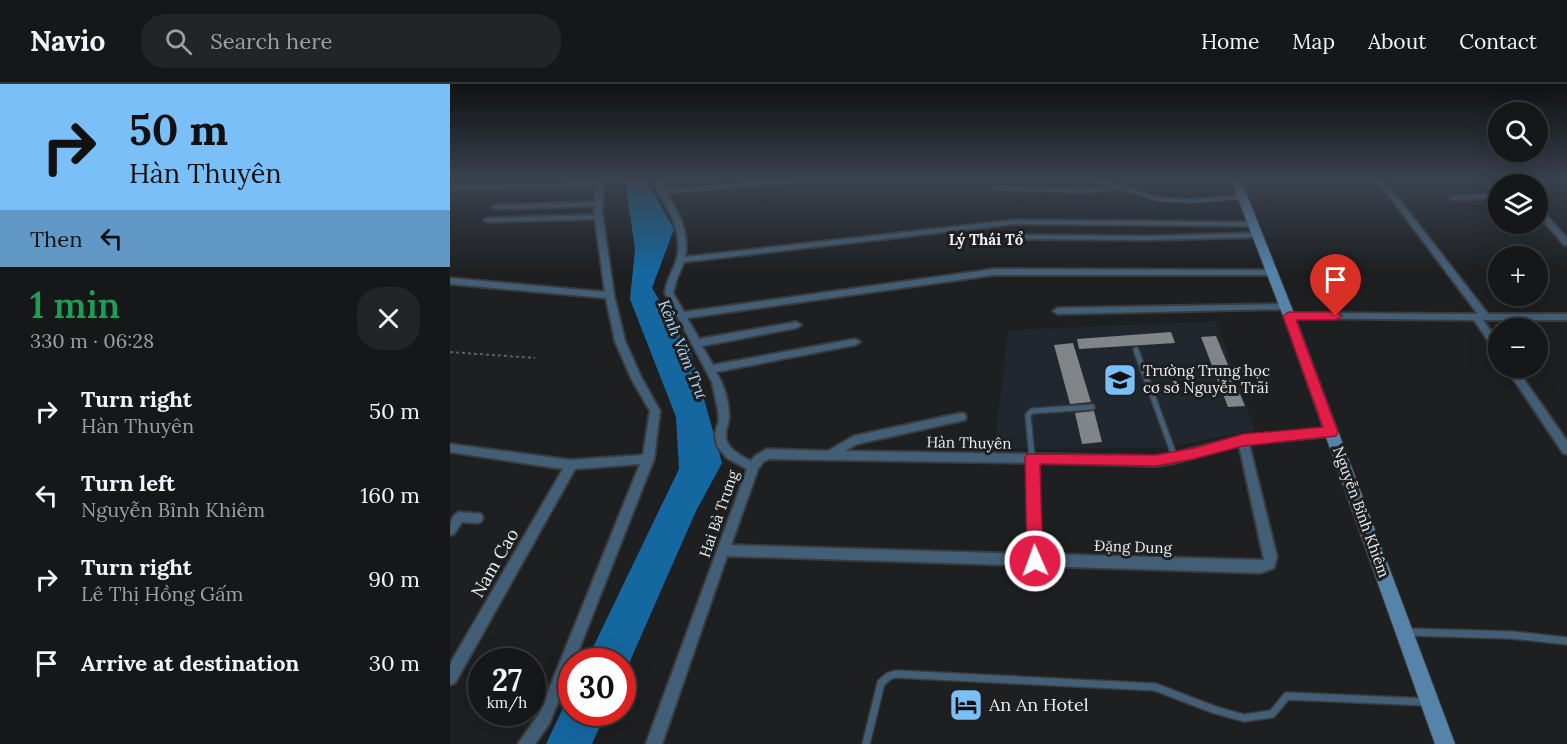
<!DOCTYPE html>
<html lang="en">
<head>
<meta charset="utf-8">
<style>
	:root { --surface:#161719; --page:#232426; --text:#f1f3f6; --muted:#9e9fa2; --line:#353638 }
	body { margin:0; font-family:Lora,serif; background:var(--page); color:var(--text); height:100vh; display:flex; flex-direction:column; font-size:22px; white-space:nowrap }
	* { box-sizing:border-box; margin:0 }
	p { font-size:20px; color:var(--muted) }
	.icon { flex:none; width:33px; height:33px; fill:none; stroke:currentColor; stroke-width:2; stroke-linecap:round; stroke-linejoin:round }
	.map { position:relative; flex:1; overflow:hidden }
	.drawer { display:flex; flex-direction:column; background:var(--surface); width:450px }
	.drawer>* { flex:none }
	.hud { background:#7abff8; color:#111; overflow:hidden }
	.tools { position:absolute; left:1038px; top:18px; display:grid; gap:12px }
	.tools a { display:grid; place-items:center; width:60px; height:60px; border-radius:50%; background:var(--surface); box-shadow:0 6px 24px #0002,0 0 0 2px var(--line); font-size:30px }
	.speed { position:absolute; left:18px; top:564px; display:flex; gap:12px; font-size:30px; font-weight:700; text-align:center }
	.speed>* { display:grid; place-content:center; width:78px; height:78px; border-radius:50%; background:var(--surface); box-shadow:0 6px 24px #0002,0 0 0 2px var(--line); line-height:1 }
	.speed small { font-size:15px; font-weight:400 }
	.speed .limit { border:9px solid #d22; background:#fff; color:#111 }
	.pin { position:absolute; display:grid; place-items:center; width:51px; height:51px; color:#fff; margin:-62px -26px; border-radius:50% 50% 50% 0; rotate:-45deg; box-shadow:0 0 6px #0007 }
	.pin .icon { rotate:45deg }
	.me { position:absolute; width:66px; margin:-33px; rotate:358deg; stroke-linejoin:round; filter:drop-shadow(0 0 4px #0008) }
	.turn { display:flex; align-items:center; gap:21px; height:126px; padding:0 30px; font-size:27px }
	.turn .icon { width:78px; height:78px; stroke-width:2.5 }
	.turn b { display:block; font-size:42px; line-height:51px }
	.then { display:flex; align-items:center; height:57px; padding:0 30px; background:#0003; gap:12px; font-size:22px }
	.round { display:grid; place-items:center; flex:none; width:63px; height:63px; border-radius:24px; background:var(--page) }
	.head { display:flex; align-items:center; justify-content:space-between; height:102px; padding:0 30px }
	h1 { font-size:36px; font-weight:600; line-height:45px; color:#1e9e55 }
	ul { padding:0; list-style:none }
	li { display:flex; align-items:center; gap:18px; height:84px; padding:0 30px }
	li div { flex:1 }
	li b { display:block; font-size:22px }
	li em { font-style:normal }
	header { display:flex; align-items:center; gap:36px; box-sizing:border-box; height:84px; padding:0 30px; background:var(--surface); border-bottom:2px solid var(--line) }
	header strong { font-size:28px }
	nav { display:flex; gap:33px; margin-inline-start:auto; font-size:21px }
	.search { width:420px; height:54px; background:var(--page); display:flex; align-items:center; gap:15px; box-sizing:border-box; padding:0 21px; border-radius:24px; color:var(--muted); font-size:22px }
	main { display:flex; flex:1; min-height:0 }
	.map>svg:first-child { display:block }
	.built { fill:#20272e }
	.water { fill:#15679f }
	.building { fill:#828588 }
	.lines { fill:none; stroke-linecap:round; stroke-linejoin:round }
	.lane-far2-casing { stroke:#3a3c3e; stroke-width:6 }
	.lane-far1-casing { stroke:#3a3c3e; stroke-width:8 }
	.lane-casing { stroke:#3a3c3e; stroke-width:10 }
	.street-casing { stroke:#3a3c3e; stroke-width:4 }
	.secondary-casing { stroke:#3a3c3e; stroke-width:2 }
	.path { stroke:#5e6062; stroke-width:2; stroke-dasharray:3 3; stroke-linecap:butt }
	.lane-far2 { stroke:#425f77; stroke-width:4 }
	.lane-far1 { stroke:#425f77; stroke-width:5 }
	.lane { stroke:#425f77; stroke-width:7 }
	.street { fill:#425f77; fill-rule:evenodd }
	.secondary { fill:#5583aa; fill-rule:evenodd }
	.route { fill:#e11d48; stroke:#92132f; stroke-width:1.5 }
	.labels { text-anchor:middle; stroke-width:6; stroke-linejoin:round; paint-order:stroke }
	.far-quarter-label { font-size:15px; font-weight:bold; fill:#edeff1; stroke:#1d1f21 }
	.poi-label { font-size:15px; fill:#edeff1; stroke:#1d1f21; text-anchor:start }
	.street-label { font-size:15px; fill:#edeff1; stroke:#1d1f21 }
	.water-label { font-size:16px; font-style:italic; fill:#b2d6f5; stroke:#1d1f21 }
	.near-street-label { font-size:18px; fill:#edeff1; stroke:#1d1f21 }
	.near-poi-label { font-size:18px; fill:#edeff1; stroke:#1d1f21; text-anchor:start }
</style>
</head>
<body>
<header>
<strong>Navio</strong>
<div class="search"><svg class="icon" aria-label="search" viewBox="0 0 24 24"><circle cx="10" cy="10" r="6"/><path d="M15 15l6 6"/></svg>Search here</div>
<nav><a>Home</a><a>Map</a><a>About</a><a>Contact</a></nav>
</header>
<main>
<section class="drawer">
<div class="hud">
<div class="turn"><svg class="icon" aria-label="right" viewBox="0 0 24 24"><path d="M7 20v-9h11M14 6l5 5-5 5"/></svg><div><b>50 m</b>Hàn Thuyên</div></div>
<div class="then">Then<svg class="icon" aria-label="left" viewBox="0 0 24 24"><path d="M17 20v-9H6M10 6l-5 5 5 5"/></svg></div>
</div>
<div class="head"><div><h1>1 min</h1><p>330 m · 06:28</p></div><a class="round"><svg class="icon" aria-label="close" viewBox="0 0 24 24"><path d="M6 6l12 12M18 6L6 18"/></svg></a></div>
<ul>
<li><svg class="icon" aria-label="right" viewBox="0 0 24 24"><path d="M7 20v-9h11M14 6l5 5-5 5"/></svg><div><b>Turn right</b><p>Hàn Thuyên</p></div><em>50 m</em></li>
<li><svg class="icon" aria-label="left" viewBox="0 0 24 24"><path d="M17 20v-9H6M10 6l-5 5 5 5"/></svg><div><b>Turn left</b><p>Nguyễn Bỉnh Khiêm</p></div><em>160 m</em></li>
<li><svg class="icon" aria-label="right" viewBox="0 0 24 24"><path d="M7 20v-9h11M14 6l5 5-5 5"/></svg><div><b>Turn right</b><p>Lê Thị Hồng Gấm</p></div><em>90 m</em></li>
<li><svg class="icon" aria-label="arrive" viewBox="0 0 24 24"><path d="M6 21V4h12l-3 4 3 4H6"/></svg><div><b>Arrive at destination</b></div><em>30 m</em></li>
</ul>
</section>
<div class="map">
<svg width="1117" height="660" viewBox="0 0 1117 660">
	<rect width="100%" height="100%" fill="#1d1f21"/>
	<path class="built" d="M766 237 805 346 714 364 544 365 558 246Z"/>
	<g class="water">
		<path d="M175 96H196L224 145 202 204 241 269 272 379 246 427 173 593 172 578H136L229 385 226 333 180 215 185 165Z"/>
		<path d="M121 607 122 628 156 629 142 660H96Z"/>
	</g>
	<g class="building">
		<path d="M721 248 725 259 629 265 627 255Z"/>
		<path d="M766 252 795 322 778 323 751 253Z"/>
		<path d="M623 259 641 318 620 320 604 261Z"/>
		<path d="M644 327 652 358 632 360 625 329Z"/>
	</g>
	<g class="lines">
		<defs>
			<g id="lane-far2">
				<path d="M645 96 708 115 740 117 793 113"/>
				<path d="M545 104 635 107 666 104"/>
				<path d="M212 108 348 96"/>
			</g>
			<g id="lane-far1">
				<path d="M686 266 725 374"/>
				<path d="M582 374 578 331 582 327 642 323"/>
			</g>
			<g id="lane">
				<path d="M957 548 1062 551 1117 557"/>
				<path d="M416 660 431 599 439 592 446 590 705 603 765 626 794 634 822 630 837 612 976 618"/>
			</g>
			<g id="street">
				<path d="M146 96H153L152 128 164 211 175 257 192 295 210 327 204 375 124 578H122V584L99 640 85 660H68L89 630 190 380 125 385 5 599 0 601V580L113 385 0 368V360L121 376 193 371 200 327 182 296 165 257 156 214 0 200V194L155 208 145 135 38 138 34 136 38 134 145 131 144 122 46 125 42 123 46 121 145 118V103L0 105V101L145 99Z"/>
				<path d="M203 96H209C223 119 241 145 235 173L565 136 806 138V142H803L565 140 234 178 226 197 223 209 234 228 544 185 825 186 826 188 822 191H544L237 234 249 255 346 238 351 241 346 244 252 262 263 281 405 255 410 258 405 261 266 288C274 301 279 317 279 333 279 338 277 342 276 347 273 363 289 371 301 377L305 372 317 365 378 367 404 352 511 329 515 330 516 333 515 336 407 360 395 367 706 372 725 369 793 352 881 344 885 345 886 348 885 351 881 352 799 360 827 473 824 484 811 489 277 472 212 660H196L297 385 277 374 267 362 265 350 269 336 268 326 262 298 215 209C216 196 224 186 227 174 234 144 214 121 203 96ZM789 361 814 476 591 470 588 379 706 382 725 379ZM319 375 577 379 579 470 281 461 308 385 313 378Z"/>
				<path d="M927 96H934L1038 230H1117V236H1033L1048 258V268L1045 267 1024 236 836 234 834 232 836 230 839 229 1028 230Z"/>
				<path d="M1055 96H1063L1067 100H1059Z"/>
				<path d="M1048 110V114L1003 116 999 114 1003 112Z"/>
				<path d="M1088 125H1091L1117 154V161H1114L1088 131Z"/>
				<path d="M807 149H810V153L699 156 559 155 555 153 559 151 699 152Z"/>
				<path d="M836 220 841 223 839 225 608 230 603 227 608 224Z"/>
				<path d="M1056 284H1066L1117 357V370L1113 369Z"/>
				<path d="M9 428 31 430 33 434 31 438 27 439 12 438 4 450 0 451C0 442 0 432 9 428Z"/>
			</g>
			<path id="secondary" d="M781 96H791L845 232 1005 660H985L833 232Z"/>
		</defs>
		<use href="#lane-far2" class="lane-far2-casing"/>
		<use href="#lane-far1" class="lane-far1-casing"/>
		<use href="#lane" class="lane-casing"/>
		<use href="#street" class="street-casing"/>
		<use href="#secondary" class="secondary-casing"/>
		<path class="path" d="M0 268 85 274"/>
		<use href="#lane-far2" class="lane-far2"/>
		<use href="#lane-far1" class="lane-far1"/>
		<use href="#lane" class="lane"/>
		<use href="#street" class="street"/>
		<use href="#secondary" class="secondary"/>
	</g>
	<linearGradient id="sky" x2="0" y2="1"><stop stop-color="#101112"/><stop offset="0.51" stop-color="#3a424e"/><stop offset="1" stop-color="#3a424e" stop-opacity="0"/></linearGradient>
	<rect width="1117" height="188" fill="url(#sky)"/>
	<path class="route" d="M839 228H886L892 232 886 236H846L888 348 886 352 793 362 744 375 706 382 590 380 593 477 591 482 585 484 580 482 577 477 575 374 577 370 706 371 744 364 793 350 873 343 833 232Z"/>
	<defs>
		<symbol id="school-square" viewBox="-11 -11 22 22"><rect x="-9" y="-9" width="18" height="18" rx="4" fill="#7abff8" stroke="#1d1f21"/><path d="M0-5L7-2L0 1L-7-2ZM-4 1L0 2.5L4 1V4Q0 6-4 4Z" fill="#111"/></symbol>
		<symbol id="hotel-square" viewBox="-11 -11 22 22"><rect x="-9" y="-9" width="18" height="18" rx="4" fill="#7abff8" stroke="#1d1f21"/><path d="M-6-4.5h1.5V1H6V5H4.5V3h-9V5H-6ZM-4 0a1.8 1.8 0 1 1 3.6 0ZM.5 0V-2.5h3Q6-2.5 6 0Z" fill="#111"/></symbol>
	</defs>
	<g fill-rule="evenodd">
		<use href="#school-square" x="651" y="277" width="38" height="38"/>
		<use href="#hotel-square" x="497" y="602" width="38" height="38"/>
	</g>
	<g class="labels">
		<g class="far-quarter-label">
			<text x="536" y="161">Lý Thái Tổ</text>
		</g>
		<g class="poi-label">
			<text x="693" y="292">Trường Trung học<tspan x="693" dy="17">cơ sở Nguyễn Trãi</tspan></text>
		</g>
		<g class="street-label">
			<text transform="translate(519 359) rotate(1)" y="5">Hàn Thuyên</text>
			<text transform="translate(911 428) rotate(70)" y="5">Nguyễn Bỉnh Khiêm</text>
			<text transform="translate(269 430) rotate(-71)" y="5">Hai Bà Trưng</text>
			<text transform="translate(683 463) rotate(2)" y="5">Đặng Dung</text>
		</g>
		<g class="water-label">
			<text transform="translate(233 265) rotate(68)" y="6">Kênh Vàm Trư</text>
		</g>
		<g class="near-street-label">
			<text transform="translate(45 479) rotate(-60)" y="6">Nam Cao</text>
		</g>
		<g class="near-poi-label">
			<text x="539" y="627">An An Hotel</text>
		</g>
	</g>
</svg>
<div class="tools">
<a><svg class="icon" aria-label="search" viewBox="0 0 24 24"><circle cx="10" cy="10" r="6"/><path d="M15 15l6 6"/></svg></a>
<a><svg class="icon" aria-label="layers" viewBox="0 0 24 24"><path d="M12 4l9 5-9 5-9-5zM3 14l9 5 9-5"/></svg></a>
<a>+</a>
<a>−</a>
</div>
<div class="speed"><div>27<small>km/h</small></div><div class="limit">30</div></div>
<div class="pin" style="left:886px;top:232px;background:#d93025"><svg class="icon" aria-label="arrive" viewBox="0 0 24 24"><path d="M6 21V4h12l-3 4 3 4H6"/></svg></div>
<svg class="me" style="left:585px;top:477px" viewBox="-20 -20 40 40"><circle r="17" fill="#e11d48" stroke="#fff" stroke-width="3"/><path d="M0-11L8 9 0 5-8 9z" fill="#fff"/></svg>
</div>
</main>
</body>
</html>
